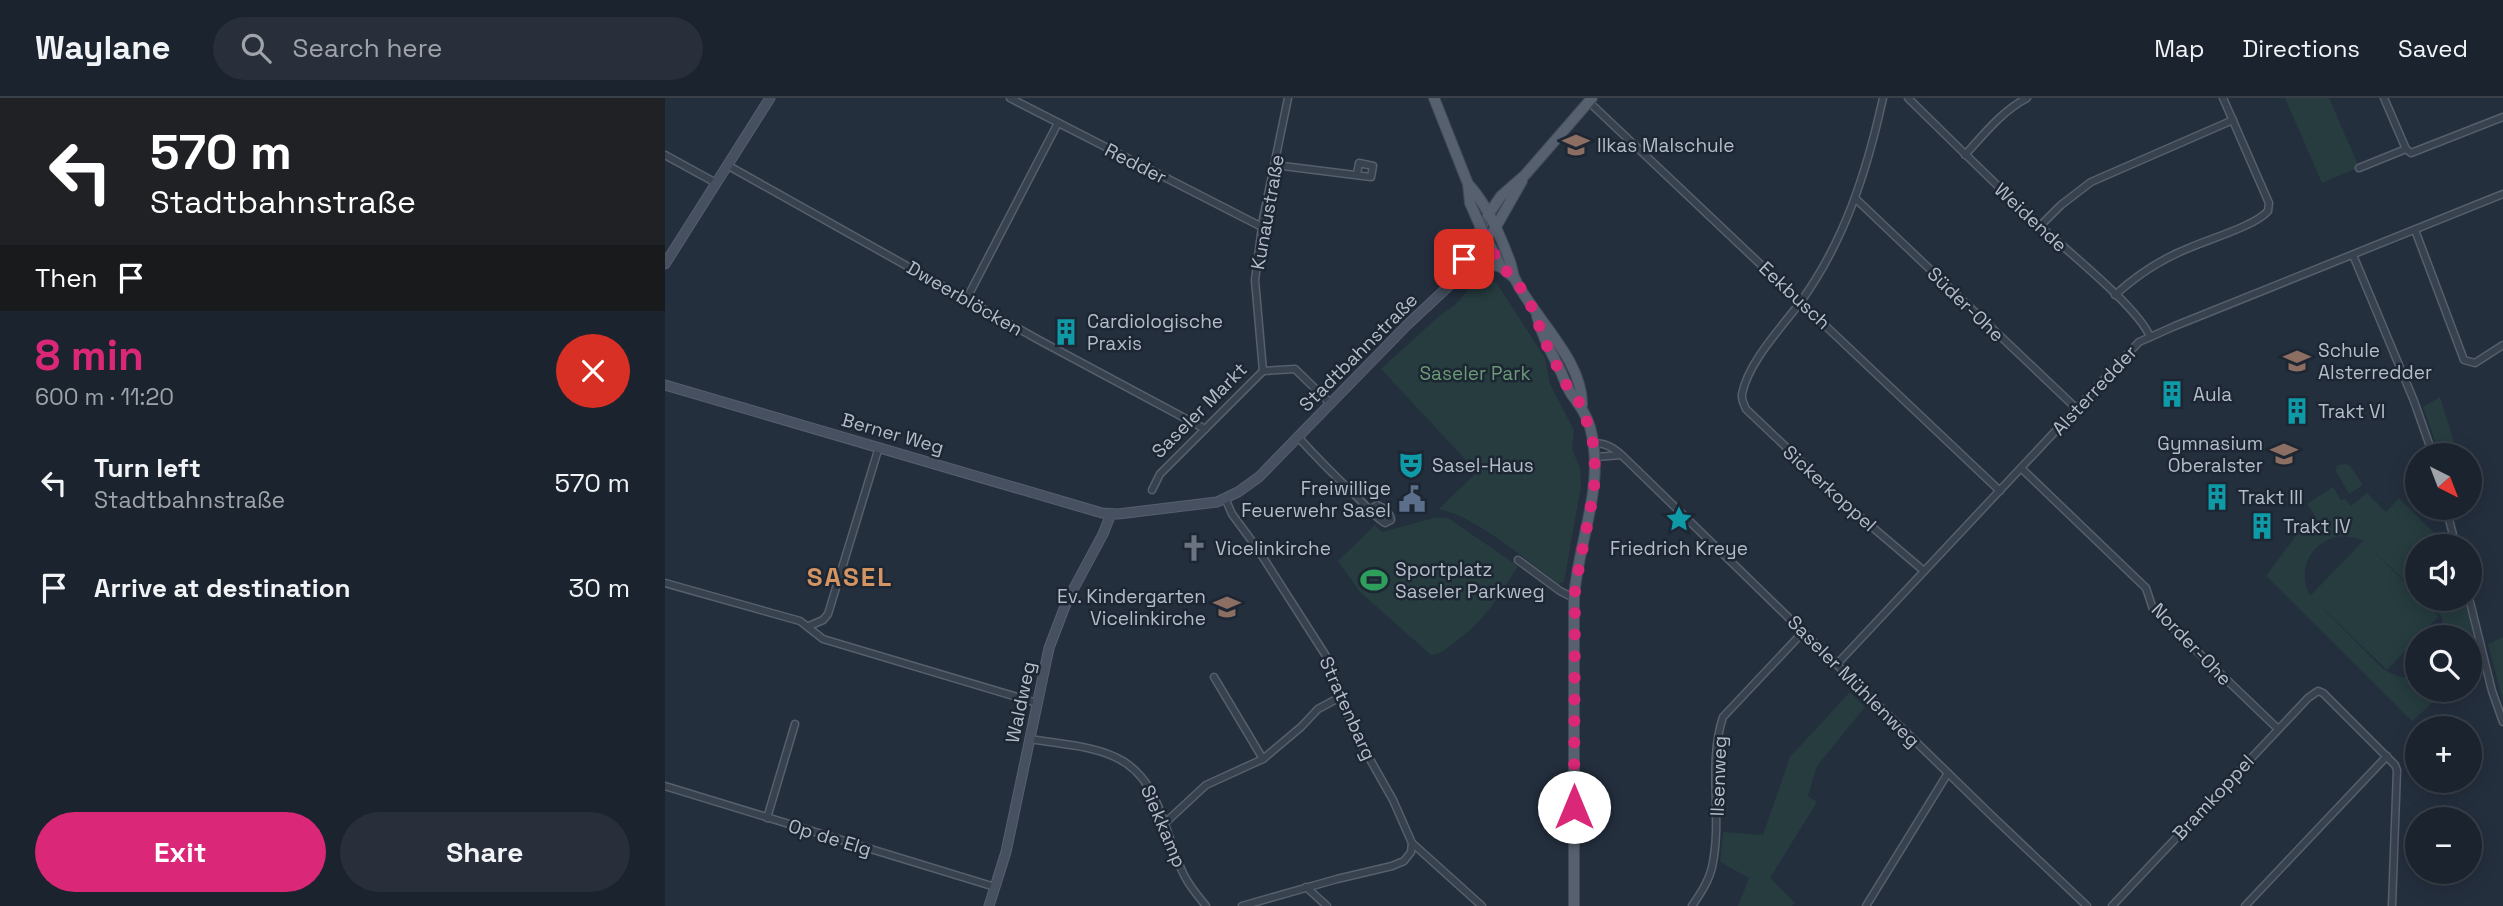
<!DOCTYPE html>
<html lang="en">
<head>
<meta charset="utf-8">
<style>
	:root { --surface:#1b232e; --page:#282f3a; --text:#f1f3f6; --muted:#a0a4aa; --line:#39404a; --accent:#db2777 }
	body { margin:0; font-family:"Space Grotesk",sans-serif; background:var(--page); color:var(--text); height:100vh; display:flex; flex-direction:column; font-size:26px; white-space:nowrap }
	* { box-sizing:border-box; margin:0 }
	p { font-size:23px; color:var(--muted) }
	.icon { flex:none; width:38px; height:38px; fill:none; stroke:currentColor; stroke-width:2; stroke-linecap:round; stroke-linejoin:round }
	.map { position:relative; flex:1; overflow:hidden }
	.panel { display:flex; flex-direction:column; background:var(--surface); width:665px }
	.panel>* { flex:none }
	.top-card { background:#202124; color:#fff; overflow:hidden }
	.needle { width:46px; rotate:138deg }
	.buttons { position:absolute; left:1740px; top:345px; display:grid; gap:14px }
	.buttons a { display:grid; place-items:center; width:77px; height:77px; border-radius:50%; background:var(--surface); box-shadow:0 4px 18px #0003,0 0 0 2px var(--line); font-size:35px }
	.pin { position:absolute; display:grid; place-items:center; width:60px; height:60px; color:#fff; margin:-30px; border-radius:14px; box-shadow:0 4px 10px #0006 }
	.me { position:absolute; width:77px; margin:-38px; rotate:0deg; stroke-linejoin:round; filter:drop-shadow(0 0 5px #0008) }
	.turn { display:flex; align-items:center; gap:24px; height:147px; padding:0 35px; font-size:32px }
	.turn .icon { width:91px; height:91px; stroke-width:2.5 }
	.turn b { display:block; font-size:49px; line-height:60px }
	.then { display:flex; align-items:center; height:66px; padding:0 35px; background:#0003; gap:14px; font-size:26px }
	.round { display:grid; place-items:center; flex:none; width:74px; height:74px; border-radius:37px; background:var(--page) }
	.overview { display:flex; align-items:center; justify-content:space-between; height:119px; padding:0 35px }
	h1 { font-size:42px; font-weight:600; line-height:52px; color:var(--accent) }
	.button { display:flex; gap:14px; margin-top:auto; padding:14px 35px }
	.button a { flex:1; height:80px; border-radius:42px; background:var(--accent); color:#fff; font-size:28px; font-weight:600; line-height:80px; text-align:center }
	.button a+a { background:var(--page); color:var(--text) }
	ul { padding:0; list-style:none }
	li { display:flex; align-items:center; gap:21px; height:105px; padding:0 35px }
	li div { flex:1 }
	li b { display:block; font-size:26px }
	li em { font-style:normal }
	header { display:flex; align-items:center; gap:42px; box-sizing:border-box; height:98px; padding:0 35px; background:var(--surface); border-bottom:2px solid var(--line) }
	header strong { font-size:33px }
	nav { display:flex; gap:38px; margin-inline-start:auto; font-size:24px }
	.search { width:490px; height:63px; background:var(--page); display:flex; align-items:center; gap:18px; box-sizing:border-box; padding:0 24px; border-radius:38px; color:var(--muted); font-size:26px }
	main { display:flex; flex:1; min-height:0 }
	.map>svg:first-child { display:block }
	.green { fill:#263c3f; fill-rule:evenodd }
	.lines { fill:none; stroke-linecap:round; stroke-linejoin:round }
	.street-casing { stroke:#565f6c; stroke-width:9 }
	.secondary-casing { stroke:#565f6c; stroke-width:11 }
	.primary-casing { stroke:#414a57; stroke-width:12 }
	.street { stroke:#38414e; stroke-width:6 }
	.secondary { stroke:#465061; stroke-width:9 }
	.primary { stroke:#56606e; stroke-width:10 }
	.route { stroke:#db2777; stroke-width:12; stroke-dasharray:0 21.6 }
	.labels { text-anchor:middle; stroke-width:5; stroke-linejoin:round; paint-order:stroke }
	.poi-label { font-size:19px; fill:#b4bcc9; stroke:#1d2633; text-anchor:start }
	.street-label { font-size:19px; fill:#b4bcc9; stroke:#1d2633 }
	.park-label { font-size:19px; fill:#6b9a76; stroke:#1d2633 }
	.district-label { font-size:26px; font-weight:bold; letter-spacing:2px; fill:#d59563; stroke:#1d2633 }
</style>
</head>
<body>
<header>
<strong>Waylane</strong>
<div class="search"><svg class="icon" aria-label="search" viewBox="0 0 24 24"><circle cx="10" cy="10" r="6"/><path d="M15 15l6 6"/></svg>Search here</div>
<nav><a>Map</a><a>Directions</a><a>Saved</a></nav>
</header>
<main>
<section class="panel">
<div class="top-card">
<div class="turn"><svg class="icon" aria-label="left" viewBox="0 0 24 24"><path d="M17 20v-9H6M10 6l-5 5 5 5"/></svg><div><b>570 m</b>Stadtbahnstraße</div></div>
<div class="then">Then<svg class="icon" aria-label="arrive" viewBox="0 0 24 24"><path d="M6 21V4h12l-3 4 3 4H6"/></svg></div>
</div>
<div class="overview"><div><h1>8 min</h1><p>600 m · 11:20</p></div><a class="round" style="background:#d93025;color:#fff"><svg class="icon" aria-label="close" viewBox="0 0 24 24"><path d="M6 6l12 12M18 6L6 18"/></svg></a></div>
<ul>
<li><svg class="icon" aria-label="left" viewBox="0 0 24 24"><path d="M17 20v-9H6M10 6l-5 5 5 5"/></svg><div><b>Turn left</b><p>Stadtbahnstraße</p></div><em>570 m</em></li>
<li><svg class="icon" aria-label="arrive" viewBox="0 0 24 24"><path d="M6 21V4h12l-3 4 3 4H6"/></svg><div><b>Arrive at destination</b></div><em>30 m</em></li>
</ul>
<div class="button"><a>Exit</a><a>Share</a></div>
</section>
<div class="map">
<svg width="1838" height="808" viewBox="0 0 1838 808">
	<rect width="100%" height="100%" fill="#242f3e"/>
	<g class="green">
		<path d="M1620 0H1664L1694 69 1657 85Z"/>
		<path d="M810 184H831L880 260 885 286 909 332 907 351 915 370 916 388 899 484 893 486C862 463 812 419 774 411L812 374 716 271 773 219 790 207Z"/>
		<path d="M1775 299 1793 357H1775L1758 309Z"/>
		<path d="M1681 366 1685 368 1698 387 1684 396 1670 372 1673 367Z"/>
		<path d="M1668 389 1676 402 1680 401 1686 408 1702 395 1721 414 1734 400 1782 448H1752V494L1700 445 1752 496V500L1756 501 1774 518 1722 572 1646 499 1719 572 1735 579H1752V592H1782L1747 623 1601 478 1638 428 1651 419 1642 406ZM1676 438 1692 440 1698 443 1645 498C1631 471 1646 443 1676 438Z"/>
		<path d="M769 420H783L853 468C833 500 821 521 790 544 782 550 776 556 766 557L695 494 673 463 710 427 717 434Z"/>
		<path d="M1758 501H1800L1814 561 1804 571V539H1782L1776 518Z"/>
		<path d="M1838 539V604L1823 546Z"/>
		<path d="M1185 594 1200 609 1152 668 1143 698 1152 704 1105 780 1130 805 1127 808H1073L1084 780 1055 764 1058 734 1098 737 1125 659Z"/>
	</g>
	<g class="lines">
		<defs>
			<g id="street">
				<path d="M345 0 597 129"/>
				<path d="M1218 0C1202 73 1179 145 1134 206 1115 231 1083 265 1077 296 1076 302 1079 306 1081 311L1186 411 1259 473"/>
				<path d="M1243 0C1287 43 1330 86 1375 128 1401 152 1474 210 1485 239"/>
				<path d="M1719 0 1741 51"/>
				<path d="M924 4 1335 393"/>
				<path d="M0 57 51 85"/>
				<path d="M1300 57C1319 36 1337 13 1362 0"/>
				<path d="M62 67 372 241 540 331"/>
				<path d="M610 67 706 79 708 68 694 65 692 76"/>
				<path d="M1694 70 1741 51 1746 55 1838 19"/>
				<path d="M1191 101 1412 311"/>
				<path d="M1375 128 1396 107 1426 84 1568 22"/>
				<path d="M1750 132 1799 262 1810 265 1838 247"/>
				<path d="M1688 157 1749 303 1768 357"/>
				<path d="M1450 197C1472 177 1496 161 1524 150 1544 141 1590 128 1603 113L1604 105 1558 0"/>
				<path d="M301 202 393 25"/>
				<path d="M598 273 590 182 598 121 623 0"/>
				<path d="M598 273 630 271 666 306"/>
				<path d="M633 339C652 360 672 380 692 399 701 408 710 419 720 425L726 422C726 416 718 409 712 407L705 412"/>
				<path d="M928 345C947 344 958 359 971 371L1326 717 1422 808"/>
				<path d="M931 359 956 357"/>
				<path d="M1356 370 1481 490 1488 511 1613 631"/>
				<path d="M487 392 495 376 598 273"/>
				<path d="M560 400 567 416 592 450 663 561 689 633 728 702 747 745 817 808"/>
				<path d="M1781 410 1791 448"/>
				<path d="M853 462 895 493 909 500"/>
				<path d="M0 485 135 523 158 541 372 605"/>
				<path d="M1804 500 1827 593 1838 624"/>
				<path d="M144 528 158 522 163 516 214 349"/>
				<path d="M1173 565 1474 244 1510 228 1838 96"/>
				<path d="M549 579 598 661"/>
				<path d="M365 641C393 646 425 647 450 659 496 679 499 737 519 777 525 789 533 798 541 808"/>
				<path d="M0 688 330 789"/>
				<path d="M102 720 130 626"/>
				<path d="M500 725 541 687 598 661 636 629 653 611 677 598"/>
				<path d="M641 789 662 808"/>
				<path d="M577 808 672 781 727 768 739 763 746 754 747 745"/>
				<path d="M1027 808C1035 796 1044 783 1047 769 1058 720 1042 667 1058 619L1139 533"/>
				<path d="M1201 808 1283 675"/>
				<path d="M1447 808 1643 600 1653 593 1658 595 1730 667 1732 672 1727 808"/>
				<path d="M1580 808 1722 658"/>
			</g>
			<g id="secondary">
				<path d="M0 166 105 0"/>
				<path d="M786 182 823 117"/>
				<path d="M0 287 437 415 453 416 552 404 573 394 594 379 742 227 801 172 822 143"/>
				<path d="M324 808 341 754 384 550 402 503 438 436 446 416"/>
			</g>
			<g id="primary">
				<path d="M769 0 803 86 805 105 816 130 836 169 848 179"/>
				<path d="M803 86C821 105 835 137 844 161 847 167 847 175 850 181 869 220 918 262 917 307"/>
				<path d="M823 117 836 98 860 77 927 0"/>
				<path d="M828 134 857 83"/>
				<path d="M801 172 820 165 836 169"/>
				<path d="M872 218C877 238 886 254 895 272 899 280 902 290 907 297 915 308 921 316 925 329 941 388 913 442 909 500V808"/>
			</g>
		</defs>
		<use href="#street" class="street-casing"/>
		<use href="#secondary" class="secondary-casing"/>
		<use href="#primary" class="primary-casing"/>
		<use href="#street" class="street"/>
		<use href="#secondary" class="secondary"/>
		<use href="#primary" class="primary"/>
	</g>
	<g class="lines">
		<path class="route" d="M799 161 816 130 836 169 849 179 872 218 876 236 906 296 917 307 930 352 929 392 910 490 909 709"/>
	</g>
	<defs>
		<symbol id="school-bare" viewBox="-9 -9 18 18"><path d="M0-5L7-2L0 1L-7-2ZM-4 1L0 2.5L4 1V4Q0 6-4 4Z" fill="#8d6e63" stroke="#1d2633" stroke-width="2.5" paint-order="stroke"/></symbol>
		<symbol id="building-bare" viewBox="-9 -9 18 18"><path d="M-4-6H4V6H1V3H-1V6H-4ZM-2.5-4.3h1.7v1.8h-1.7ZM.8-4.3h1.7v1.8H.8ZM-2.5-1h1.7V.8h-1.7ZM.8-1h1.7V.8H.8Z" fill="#0f9aa8" stroke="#1d2633" stroke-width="2.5" paint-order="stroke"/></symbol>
		<symbol id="theatre-bare" viewBox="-9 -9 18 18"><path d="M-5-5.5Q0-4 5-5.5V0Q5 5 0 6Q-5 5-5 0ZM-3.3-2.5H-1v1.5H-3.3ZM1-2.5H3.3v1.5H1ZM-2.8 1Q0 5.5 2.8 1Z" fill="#0f9aa8" stroke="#1d2633" stroke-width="2.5" paint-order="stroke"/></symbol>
		<symbol id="civic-bare" viewBox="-9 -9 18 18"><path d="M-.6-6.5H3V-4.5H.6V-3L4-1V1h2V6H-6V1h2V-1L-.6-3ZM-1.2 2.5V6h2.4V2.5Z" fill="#5c6f8a" stroke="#1d2633" stroke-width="2.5" paint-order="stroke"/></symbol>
		<symbol id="sight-bare" viewBox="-9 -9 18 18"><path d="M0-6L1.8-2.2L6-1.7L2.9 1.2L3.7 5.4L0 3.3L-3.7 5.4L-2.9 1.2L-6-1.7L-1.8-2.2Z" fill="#0f9aa8" stroke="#1d2633" stroke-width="2.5" paint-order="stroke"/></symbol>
		<symbol id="church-bare" viewBox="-9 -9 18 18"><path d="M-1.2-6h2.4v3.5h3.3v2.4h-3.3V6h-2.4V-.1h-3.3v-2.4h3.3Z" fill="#6b7280" stroke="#1d2633" stroke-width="2.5" paint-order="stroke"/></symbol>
		<symbol id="stadium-bare" viewBox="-9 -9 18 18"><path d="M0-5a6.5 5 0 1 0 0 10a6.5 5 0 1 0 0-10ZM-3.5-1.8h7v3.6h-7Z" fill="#2e9e5b" stroke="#1d2633" stroke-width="2.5" paint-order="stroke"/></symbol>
	</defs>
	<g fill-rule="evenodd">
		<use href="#school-bare" x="892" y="28" width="38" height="38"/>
		<use href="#building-bare" x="382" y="215" width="38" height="38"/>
		<use href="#school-bare" x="1613" y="244" width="38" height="38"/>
		<use href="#building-bare" x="1488" y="277" width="38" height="38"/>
		<use href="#building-bare" x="1613" y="294" width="38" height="38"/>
		<use href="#school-bare" x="1600" y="337" width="38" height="38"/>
		<use href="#theatre-bare" x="727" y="348" width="38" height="38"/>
		<use href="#building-bare" x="1533" y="380" width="38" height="38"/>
		<use href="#civic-bare" x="728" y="382" width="38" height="38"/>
		<use href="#sight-bare" x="995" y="402" width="38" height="38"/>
		<use href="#building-bare" x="1578" y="409" width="38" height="38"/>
		<use href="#church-bare" x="510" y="431" width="38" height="38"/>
		<use href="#stadium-bare" x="690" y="463" width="38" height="38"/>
		<use href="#school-bare" x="543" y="490" width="38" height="38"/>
	</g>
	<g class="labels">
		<g class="poi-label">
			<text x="932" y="54">Ilkas Malschule</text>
			<text x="422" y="230">Cardiologische<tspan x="422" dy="22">Praxis</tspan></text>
			<text x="1653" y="259">Schule<tspan x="1653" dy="22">Alsterredder</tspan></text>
			<text x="1528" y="303">Aula</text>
			<text x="1653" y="320">Trakt VI</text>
			<text x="1598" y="352" text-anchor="end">Gymnasium<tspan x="1598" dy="22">Oberalster</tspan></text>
			<text x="767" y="374">Sasel-Haus</text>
			<text x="726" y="397" text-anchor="end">Freiwillige<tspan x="726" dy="22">Feuerwehr Sasel</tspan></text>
			<text x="1573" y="406">Trakt III</text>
			<text x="1618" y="435">Trakt IV</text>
			<text x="550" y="457">Vicelinkirche</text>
			<text x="1014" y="457" text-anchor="middle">Friedrich Kreye</text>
			<text x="730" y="478">Sportplatz<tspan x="730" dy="22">Saseler Parkweg</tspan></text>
			<text x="541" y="505" text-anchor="end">Ev. Kindergarten<tspan x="541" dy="22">Vicelinkirche</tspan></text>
		</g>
		<g class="street-label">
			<text transform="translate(471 65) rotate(27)" y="7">Redder</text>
			<text transform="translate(602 114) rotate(-80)" y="7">Kunaustraße</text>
			<text transform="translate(1366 119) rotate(43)" y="7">Weidende</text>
			<text transform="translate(1130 197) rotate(43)" y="7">Eekbusch</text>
			<text transform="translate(300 200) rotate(30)" y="7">Dweerblöcken</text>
			<text transform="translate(1301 206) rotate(44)" y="7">Süder-Ohe</text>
			<text transform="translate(693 254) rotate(-45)" y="7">Stadtbahnstraße</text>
			<text transform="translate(1429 292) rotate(-47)" y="7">Alsterredder</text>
			<text transform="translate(534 312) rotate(-45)" y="7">Saseler Markt</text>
			<text transform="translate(228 335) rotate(16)" y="7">Berner Weg</text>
			<text transform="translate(1165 390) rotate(42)" y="7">Sickerkoppel</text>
			<text transform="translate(1527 546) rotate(46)" y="7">Norder-Ohe</text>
			<text transform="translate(1189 583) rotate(45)" y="7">Saseler Mühlenweg</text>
			<text transform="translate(355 604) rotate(-78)" y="7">Waldweg</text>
			<text transform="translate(683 610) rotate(66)" y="7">Stratenbarg</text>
			<text transform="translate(1053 678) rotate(-88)" y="7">Ilsenweg</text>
			<text transform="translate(1548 699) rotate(-47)" y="7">Bramkoppel</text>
			<text transform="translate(499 728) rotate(67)" y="7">Siekkamp</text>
			<text transform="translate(165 739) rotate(17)" y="7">Op de Elg</text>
		</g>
		<g class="park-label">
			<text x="810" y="282">Saseler Park</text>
		</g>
		<g class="district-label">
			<text x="185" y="488">SASEL</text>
		</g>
	</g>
</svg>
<div class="buttons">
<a><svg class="needle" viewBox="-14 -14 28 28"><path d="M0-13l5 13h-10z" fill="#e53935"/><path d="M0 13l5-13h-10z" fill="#a0a4aa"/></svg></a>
<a><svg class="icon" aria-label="sound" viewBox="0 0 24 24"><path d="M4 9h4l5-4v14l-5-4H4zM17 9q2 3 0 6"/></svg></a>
<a><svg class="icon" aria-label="search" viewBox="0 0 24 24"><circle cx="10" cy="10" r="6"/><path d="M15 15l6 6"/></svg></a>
<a>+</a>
<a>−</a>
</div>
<div class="pin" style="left:799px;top:161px;background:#d93025"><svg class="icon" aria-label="arrive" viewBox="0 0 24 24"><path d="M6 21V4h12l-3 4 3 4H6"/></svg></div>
<svg class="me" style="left:909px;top:709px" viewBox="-20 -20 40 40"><circle r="19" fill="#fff"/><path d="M0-13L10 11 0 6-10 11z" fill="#db2777"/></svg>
</div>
</main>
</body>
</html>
